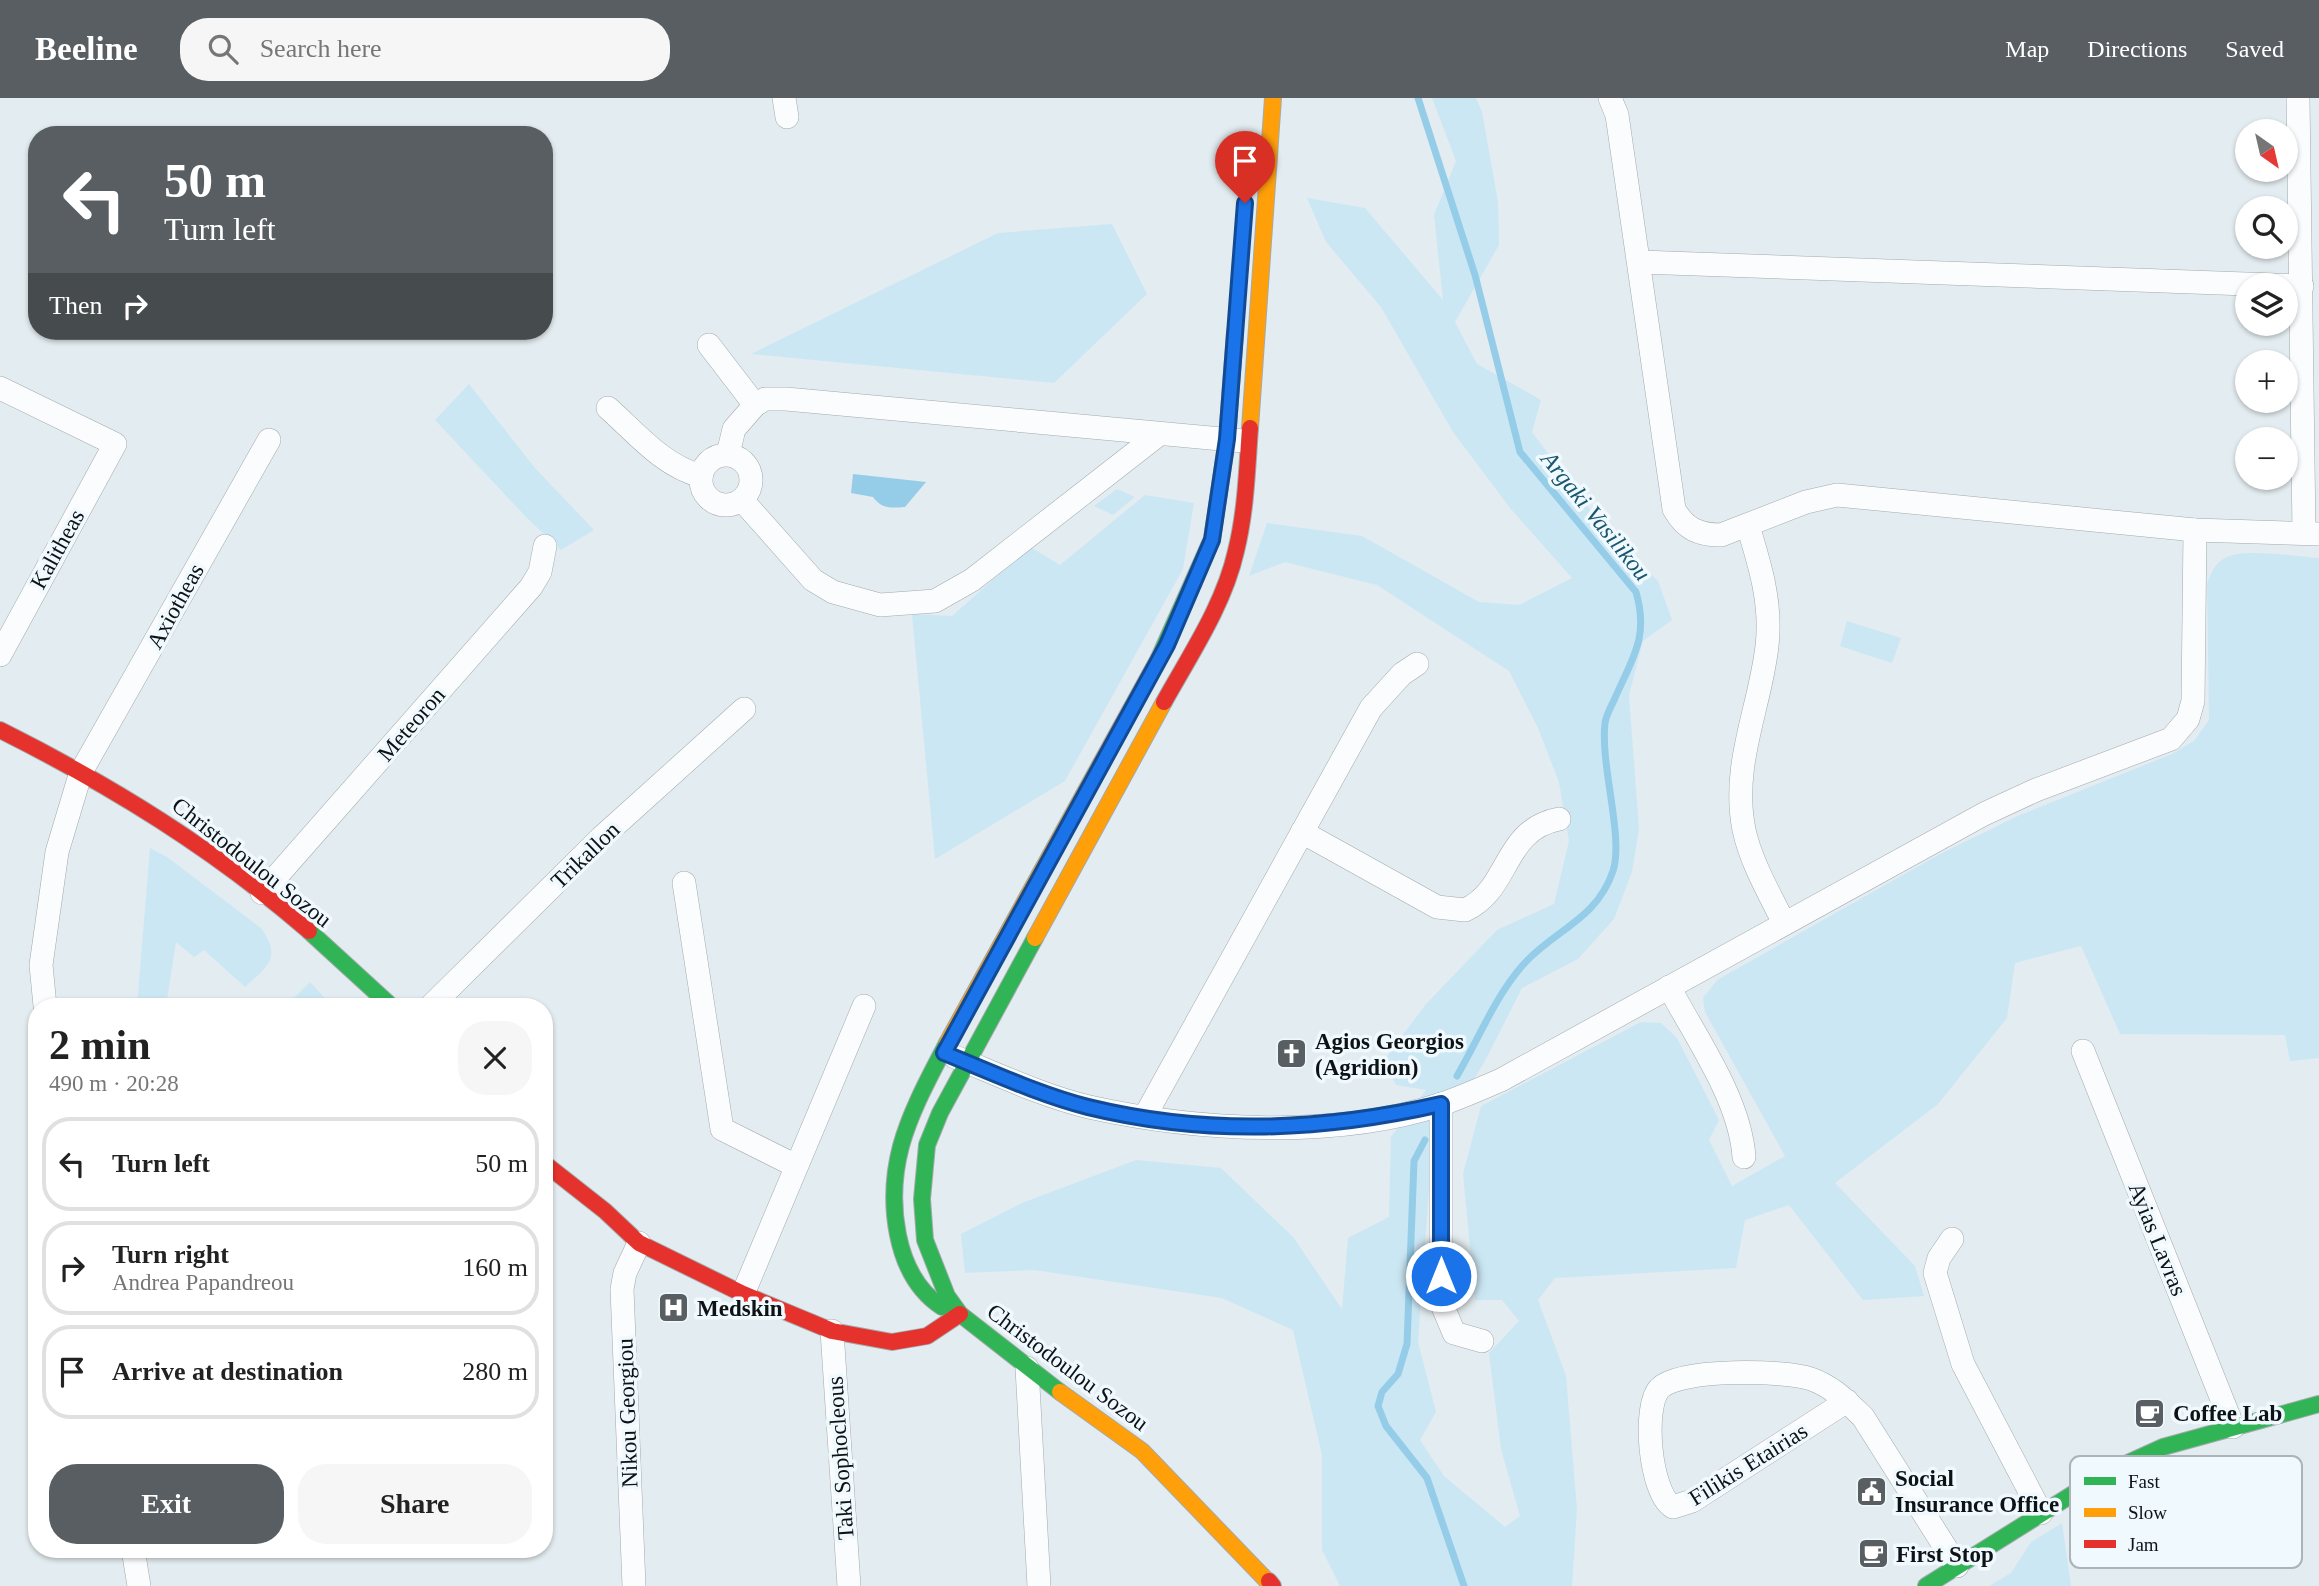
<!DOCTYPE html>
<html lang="en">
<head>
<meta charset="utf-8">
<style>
	:root { --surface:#fff; --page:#f6f6f6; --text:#222; --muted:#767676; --line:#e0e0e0; --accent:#585e62 }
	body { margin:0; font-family:"Times New Roman",serif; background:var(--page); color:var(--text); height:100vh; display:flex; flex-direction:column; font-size:26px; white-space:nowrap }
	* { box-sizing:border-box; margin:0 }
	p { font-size:23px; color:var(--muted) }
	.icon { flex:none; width:38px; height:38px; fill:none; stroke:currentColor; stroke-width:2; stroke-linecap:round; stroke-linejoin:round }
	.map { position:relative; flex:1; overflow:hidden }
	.drawer { position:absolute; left:28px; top:900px; width:525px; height:560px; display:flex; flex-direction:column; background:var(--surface); border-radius:28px; box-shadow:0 2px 5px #0004 }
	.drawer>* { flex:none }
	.top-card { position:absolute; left:28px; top:28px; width:525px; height:214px; border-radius:28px; box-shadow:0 2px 5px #0004; background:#585e62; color:#fff; overflow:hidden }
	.needle { width:46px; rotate:146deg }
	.tools { position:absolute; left:2235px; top:21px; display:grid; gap:14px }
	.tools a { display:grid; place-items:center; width:63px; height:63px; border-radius:50%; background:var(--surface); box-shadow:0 2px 5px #0004; font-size:35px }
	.pin { position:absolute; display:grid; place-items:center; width:60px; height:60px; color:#fff; margin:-72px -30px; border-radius:50% 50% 50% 0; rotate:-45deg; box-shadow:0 0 7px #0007 }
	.pin .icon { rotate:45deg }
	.me { position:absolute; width:77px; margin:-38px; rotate:0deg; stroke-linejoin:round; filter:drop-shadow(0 0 5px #0008) }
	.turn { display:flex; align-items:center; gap:24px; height:147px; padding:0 21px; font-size:32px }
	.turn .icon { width:91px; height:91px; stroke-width:2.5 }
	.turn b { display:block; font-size:49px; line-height:60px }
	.then { display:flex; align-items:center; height:66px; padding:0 21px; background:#0003; gap:14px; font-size:26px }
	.round { display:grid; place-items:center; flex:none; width:74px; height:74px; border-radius:28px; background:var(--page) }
	.head { display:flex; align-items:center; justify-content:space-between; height:119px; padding:0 21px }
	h1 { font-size:42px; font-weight:600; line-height:52px }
	.action { display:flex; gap:14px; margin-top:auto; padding:14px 21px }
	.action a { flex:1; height:80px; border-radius:28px; background:var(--accent); color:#fff; font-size:28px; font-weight:600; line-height:80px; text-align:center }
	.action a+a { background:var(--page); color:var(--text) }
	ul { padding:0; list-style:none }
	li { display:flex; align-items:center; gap:21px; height:94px; margin:0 14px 10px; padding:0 7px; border:4px solid var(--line); border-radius:28px }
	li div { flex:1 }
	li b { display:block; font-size:26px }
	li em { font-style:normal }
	header { display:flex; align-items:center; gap:42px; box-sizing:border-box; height:98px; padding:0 35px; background:var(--accent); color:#fff }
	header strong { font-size:33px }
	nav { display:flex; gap:38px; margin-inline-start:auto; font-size:24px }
	.search { width:490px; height:63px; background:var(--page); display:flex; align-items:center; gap:18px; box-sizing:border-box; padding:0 24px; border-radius:28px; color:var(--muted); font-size:26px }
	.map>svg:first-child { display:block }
	.green { fill:#cce7f4 }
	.water { fill:#95cde8 }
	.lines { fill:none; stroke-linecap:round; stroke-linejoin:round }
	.stream { stroke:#95cde8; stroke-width:7 }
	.street-casing { stroke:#a3aaad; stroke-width:24 }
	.fast-casing { stroke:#a3aaad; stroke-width:18 }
	.slow-casing { stroke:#a3aaad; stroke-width:18 }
	.jam-casing { stroke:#a3aaad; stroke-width:18 }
	.street { stroke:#fbfcfd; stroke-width:23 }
	.fast { stroke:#30b455; stroke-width:16 }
	.slow { stroke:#ff9f0a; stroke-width:16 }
	.jam { stroke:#e5322d; stroke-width:16 }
	.route-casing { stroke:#114b97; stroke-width:18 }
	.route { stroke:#1a73e8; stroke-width:12 }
	.labels { text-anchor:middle; stroke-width:7; stroke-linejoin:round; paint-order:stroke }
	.street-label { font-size:23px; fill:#0d1215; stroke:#f0f9fe }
	.poi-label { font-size:23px; font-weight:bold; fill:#0d1215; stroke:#f0f9fe; text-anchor:start }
	.water-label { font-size:24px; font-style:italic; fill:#19566f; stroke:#f0f9fe }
	.key { fill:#f0f9fe; stroke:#acb4b8; stroke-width:2 }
	.key-label { font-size:19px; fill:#0d1215 }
</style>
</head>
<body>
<header>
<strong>Beeline</strong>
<div class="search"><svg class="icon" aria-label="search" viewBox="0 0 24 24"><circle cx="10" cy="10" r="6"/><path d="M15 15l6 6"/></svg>Search here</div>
<nav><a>Map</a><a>Directions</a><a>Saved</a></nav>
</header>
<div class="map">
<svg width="2319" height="1488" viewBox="0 0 2319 1488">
	<rect width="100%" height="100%" fill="#e3ecf0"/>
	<g class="green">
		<path d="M1432 0H1476L1482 14 1498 104 1499 147 1455 224 1477 266 1541 302 1532 334 1604 430 1658 483 1672 522 1643 543 1629 597 1639 731 1632 774 1614 821 1578 861 1522 890 1485 963 1432 1050 1418 1244 1436 1314 1420 1342 1444 1378 1505 1429 1520 1418 1501 1351 1489 1255 1519 1223 1502 1202H1475L1463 1076 1481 1008 1641 924 1661 925 1677 940 1719 1022 1709 1042 1732 1088 1785 1058 1705 914 1703 900 1717 882 1940 756 2020 717 2172 656 2194 643 2209 622 2207 486C2211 475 2214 466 2225 460 2243 449 2297 459 2319 460V960L2290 963 2285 937 2120 936 2081 848 2015 865 2007 920 1938 1006 1835 1085 1915 1168 1924 1198 1863 1202 1789 1107 1745 1122 1736 1170 1555 1180 1538 1202 1566 1278 1577 1411 1572 1488H1340L1322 1452V1357L1293 1232 1222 1200 1034 1172 965 1175 961 1136 1022 1105 1136 1062 1221 1070 1293 1139 1342 1211 1348 1140 1389 1119 1391 1039 1426 992 1396 987 1384 962 1426 906 1497 832 1554 806 1569 743 1559 684 1538 630 1509 573 1377 487 1285 464 1249 478 1267 425 1362 438 1479 504 1519 507 1572 480 1510 410 1453 334 1381 209 1326 144 1307 100 1365 110 1443 202 1434 117 1456 63Z"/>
		<path d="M1112 126 1147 196 1054 285 751 256 998 135Z"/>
		<path d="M469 286 535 370 594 432 561 452 526 419 435 322Z"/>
		<path d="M1117 391 1135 399 1113 417 1094 408Z"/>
		<path d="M1145 397 1194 405 1183 471 1065 683 935 761 912 516 952 518 1030 449 1060 467Z"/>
		<path d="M1847 523 1901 540 1892 565 1840 548Z"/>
		<path d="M150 750 167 759 261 830C282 860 268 868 245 889L204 852 194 859 176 844 166 908H137Z"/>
		<path d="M310 884 332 908H286Z"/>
		<path d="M2062 1425 2071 1488H1989L2011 1475 2031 1444Z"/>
	</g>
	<path class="water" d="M853 376 926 384 905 409C890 410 882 411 873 399L851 395Z"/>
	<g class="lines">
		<g class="stream">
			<path d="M1418 0 1475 177 1520 354 1636 494C1649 539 1633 559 1615 600 1612 607 1606 617 1605 625 1600 667 1624 739 1613 773 1596 823 1553 832 1522 868 1495 899 1478 942 1457 978"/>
			<path d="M1425 1042 1414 1063 1407 1246 1398 1276 1382 1294 1378 1308 1386 1328 1427 1380 1464 1488"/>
		</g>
		<defs>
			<g id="street">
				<path d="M784 0 787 19"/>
				<path d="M1610 0 1617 17 1674 411C1685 431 1699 437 1721 437L1806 404 1837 397 2195 432 2319 436"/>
				<path d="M2298 0 2304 435"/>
				<path d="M1640 164 2302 188"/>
				<path d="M709 247 755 307 765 301H786L1243 343"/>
				<path d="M0 290 115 346 0 557"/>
				<path d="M608 310C636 335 663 368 701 378"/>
				<path d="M728 356 734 331 755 307"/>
				<circle cx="726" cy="382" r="25"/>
				<path d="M742 402 813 482 833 494 880 507 935 503 972 482 1158 337"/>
				<path d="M1748 428C1760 467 1772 506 1767 548 1760 610 1731 667 1744 732 1751 764 1769 795 1784 825"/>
				<path d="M1302 734 1437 809 1465 812C1511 791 1502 732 1559 721"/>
				<path d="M684 785 722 1031 796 1068"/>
				<path d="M262 795 531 489 540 474 545 448"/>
				<path d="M1669 889C1696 940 1740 1001 1744 1059"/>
				<path d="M45 908 41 867 57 754 81 674 269 342"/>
				<path d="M431 908 602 739 744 611"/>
				<path d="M2083 953 2233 1329"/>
				<path d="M955 959C999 977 1043 998 1089 1009 1197 1033 1337 1041 1442 1006 1462 999 1482 990 1501 982L1984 716 2036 692 2171 641 2188 621 2193 603 2195 432"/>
				<path d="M1441 1006V1204L1454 1235 1482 1243"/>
				<path d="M1145 1018 1371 610 1402 576 1417 566"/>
				<path d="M1952 1141 1939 1160 1935 1175 1963 1266 2041 1415"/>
				<path d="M743 1196 864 908"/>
				<path d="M832 1233 849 1488"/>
				<path d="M1027 1270 1039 1488"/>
				<path d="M1847 1303 1692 1403 1673 1409C1650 1396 1642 1308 1660 1290 1680 1270 1785 1272 1811 1281 1832 1288 1847 1304 1863 1319L1957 1468"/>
				<path d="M133 1451 139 1488"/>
				<path d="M634 1488 622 1191 625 1175 639 1145"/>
			</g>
			<g id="fast">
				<path d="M1159 560 1212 441 1227 341 1235 234"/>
				<path d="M309 833 391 908"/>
				<path d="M1035 840 940 1015 927 1047 922 1101 925 1142 947 1198 960 1216 1060 1294"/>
				<path d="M942 1209C893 1177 887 1101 901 1048 911 1012 930 978 947 945"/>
				<path d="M1926 1488 2108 1374 2163 1349 2319 1306"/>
			</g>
			<g id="slow">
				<path d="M1250 330 1273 0"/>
				<path d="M1035 840 1164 604"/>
				<path d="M947 945 1159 560"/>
				<path d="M1060 1294 1142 1353 1272 1488"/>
			</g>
			<g id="jam">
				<path d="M1164 604C1190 557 1224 507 1236 453 1246 413 1247 371 1250 330"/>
				<path d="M0 632C112 688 214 751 309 833"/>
				<path d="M544 1065 605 1113 639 1145 743 1196 832 1233 892 1244 927 1238 960 1216"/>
				<path d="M1269 1483 1273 1488"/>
			</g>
		</defs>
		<use href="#street" class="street-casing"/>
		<use href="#fast" class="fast-casing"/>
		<use href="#slow" class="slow-casing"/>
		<use href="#jam" class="jam-casing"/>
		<use href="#street" class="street"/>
		<use href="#fast" class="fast"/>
		<use href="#slow" class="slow"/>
		<use href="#jam" class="jam"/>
	</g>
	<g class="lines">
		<defs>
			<path id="route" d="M1245 105 1227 341 1212 442 1167 547 944 955C991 974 1038 996 1088 1009 1207 1038 1322 1033 1441 1006V1178"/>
		</defs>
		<use href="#route" class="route-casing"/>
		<use href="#route" class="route"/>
	</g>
	<defs>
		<symbol id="church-square" viewBox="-11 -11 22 22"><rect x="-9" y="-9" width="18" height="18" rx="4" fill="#585e62" stroke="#f0f9fe"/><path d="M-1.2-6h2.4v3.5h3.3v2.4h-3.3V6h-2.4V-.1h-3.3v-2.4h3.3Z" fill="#fff"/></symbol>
		<symbol id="hospital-square" viewBox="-11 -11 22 22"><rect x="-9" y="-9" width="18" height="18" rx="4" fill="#585e62" stroke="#f0f9fe"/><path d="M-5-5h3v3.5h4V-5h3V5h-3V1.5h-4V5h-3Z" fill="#fff"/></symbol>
		<symbol id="cafe-square" viewBox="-11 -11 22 22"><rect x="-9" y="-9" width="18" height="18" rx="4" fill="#585e62" stroke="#f0f9fe"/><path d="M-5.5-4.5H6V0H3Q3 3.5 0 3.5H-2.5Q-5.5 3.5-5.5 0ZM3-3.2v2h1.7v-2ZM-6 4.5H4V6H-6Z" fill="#fff"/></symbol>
		<symbol id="civic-square" viewBox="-11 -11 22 22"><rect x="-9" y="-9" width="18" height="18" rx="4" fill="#585e62" stroke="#f0f9fe"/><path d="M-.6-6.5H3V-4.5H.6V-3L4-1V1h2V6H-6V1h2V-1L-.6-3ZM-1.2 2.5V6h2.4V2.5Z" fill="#fff"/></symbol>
	</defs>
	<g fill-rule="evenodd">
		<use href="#church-square" x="1274" y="938" width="35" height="35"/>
		<use href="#hospital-square" x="656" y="1192" width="35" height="35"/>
		<use href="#cafe-square" x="2132" y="1298" width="35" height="35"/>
		<use href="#civic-square" x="1854" y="1376" width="35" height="35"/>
		<use href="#cafe-square" x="1856" y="1438" width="35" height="35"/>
	</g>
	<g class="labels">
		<g class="street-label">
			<text transform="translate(57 451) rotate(-61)" y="8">Kalitheas</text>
			<text transform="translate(175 508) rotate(-61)" y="8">Axiotheas</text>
			<text transform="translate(411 626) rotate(-49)" y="8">Meteoron</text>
			<text transform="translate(585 757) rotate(-44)" y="8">Trikallon</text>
			<text transform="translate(252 764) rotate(38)" y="8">Christodoulou Sozou</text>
			<text transform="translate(2158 1141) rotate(68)" y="8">Ayias Lavras</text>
			<text transform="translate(1068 1269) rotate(37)" y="8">Christodoulou Sozou</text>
			<text transform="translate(627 1315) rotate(-92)" y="8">Nikou Georgiou</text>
			<text transform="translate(840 1360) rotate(-94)" y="8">Taki Sophocleous</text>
			<text transform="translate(1748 1366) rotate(-32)" y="8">Filikis Etairias</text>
		</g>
		<g class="poi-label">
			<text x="1315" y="951">Agios Georgios<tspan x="1315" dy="26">(Agridion)</tspan></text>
			<text x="697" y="1218">Medskin</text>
			<text x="2173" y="1323">Coffee Lab</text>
			<text x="1895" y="1388">Social<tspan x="1895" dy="26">Insurance Office</tspan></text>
			<text x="1896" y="1464">First Stop</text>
		</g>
		<g class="water-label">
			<text transform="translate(1596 418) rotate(51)" y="8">Argaki Vasilikou</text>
		</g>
	</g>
	<rect x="2070" y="1358" width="232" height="112" rx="10" class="key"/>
	<rect x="2084" y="1379" width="32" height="8" fill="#30b455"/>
	<rect x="2084" y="1410" width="32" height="9" fill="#ff9f0a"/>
	<rect x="2084" y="1442" width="32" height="8" fill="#e5322d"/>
	<g class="key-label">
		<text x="2128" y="1390">Fast</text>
		<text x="2128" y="1421">Slow</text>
		<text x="2128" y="1453">Jam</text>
	</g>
</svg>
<div class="tools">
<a><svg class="needle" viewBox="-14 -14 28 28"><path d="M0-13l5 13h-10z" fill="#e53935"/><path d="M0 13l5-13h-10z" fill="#767676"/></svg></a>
<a><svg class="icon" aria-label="search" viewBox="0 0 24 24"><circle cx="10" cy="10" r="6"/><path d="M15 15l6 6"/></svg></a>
<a><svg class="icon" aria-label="layers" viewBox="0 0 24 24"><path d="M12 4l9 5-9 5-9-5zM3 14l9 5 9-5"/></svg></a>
<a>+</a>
<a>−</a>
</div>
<div class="pin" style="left:1245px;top:105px;background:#d93025"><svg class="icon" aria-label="arrive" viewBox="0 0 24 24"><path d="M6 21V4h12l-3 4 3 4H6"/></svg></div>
<svg class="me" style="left:1441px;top:1178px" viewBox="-20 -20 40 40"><circle r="17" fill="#1a73e8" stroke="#fff" stroke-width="3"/><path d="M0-11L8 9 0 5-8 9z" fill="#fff"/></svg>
<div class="top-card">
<div class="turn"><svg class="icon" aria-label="left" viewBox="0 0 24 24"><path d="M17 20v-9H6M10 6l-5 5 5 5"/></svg><div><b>50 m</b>Turn left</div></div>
<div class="then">Then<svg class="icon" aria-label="right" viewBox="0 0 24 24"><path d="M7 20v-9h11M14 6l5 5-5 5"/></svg></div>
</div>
<section class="drawer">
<div class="head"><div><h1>2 min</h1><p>490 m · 20:28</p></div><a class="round"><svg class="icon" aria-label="close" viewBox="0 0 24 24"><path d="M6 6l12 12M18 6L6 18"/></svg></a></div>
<ul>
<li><svg class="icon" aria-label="left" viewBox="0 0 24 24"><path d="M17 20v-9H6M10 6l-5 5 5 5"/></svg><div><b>Turn left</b></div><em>50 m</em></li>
<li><svg class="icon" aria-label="right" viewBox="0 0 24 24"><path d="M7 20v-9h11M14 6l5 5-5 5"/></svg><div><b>Turn right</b><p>Andrea Papandreou</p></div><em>160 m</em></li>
<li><svg class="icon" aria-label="arrive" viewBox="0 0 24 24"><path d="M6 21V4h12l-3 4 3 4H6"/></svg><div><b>Arrive at destination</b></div><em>280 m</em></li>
</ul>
<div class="action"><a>Exit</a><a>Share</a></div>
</section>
</div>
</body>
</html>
